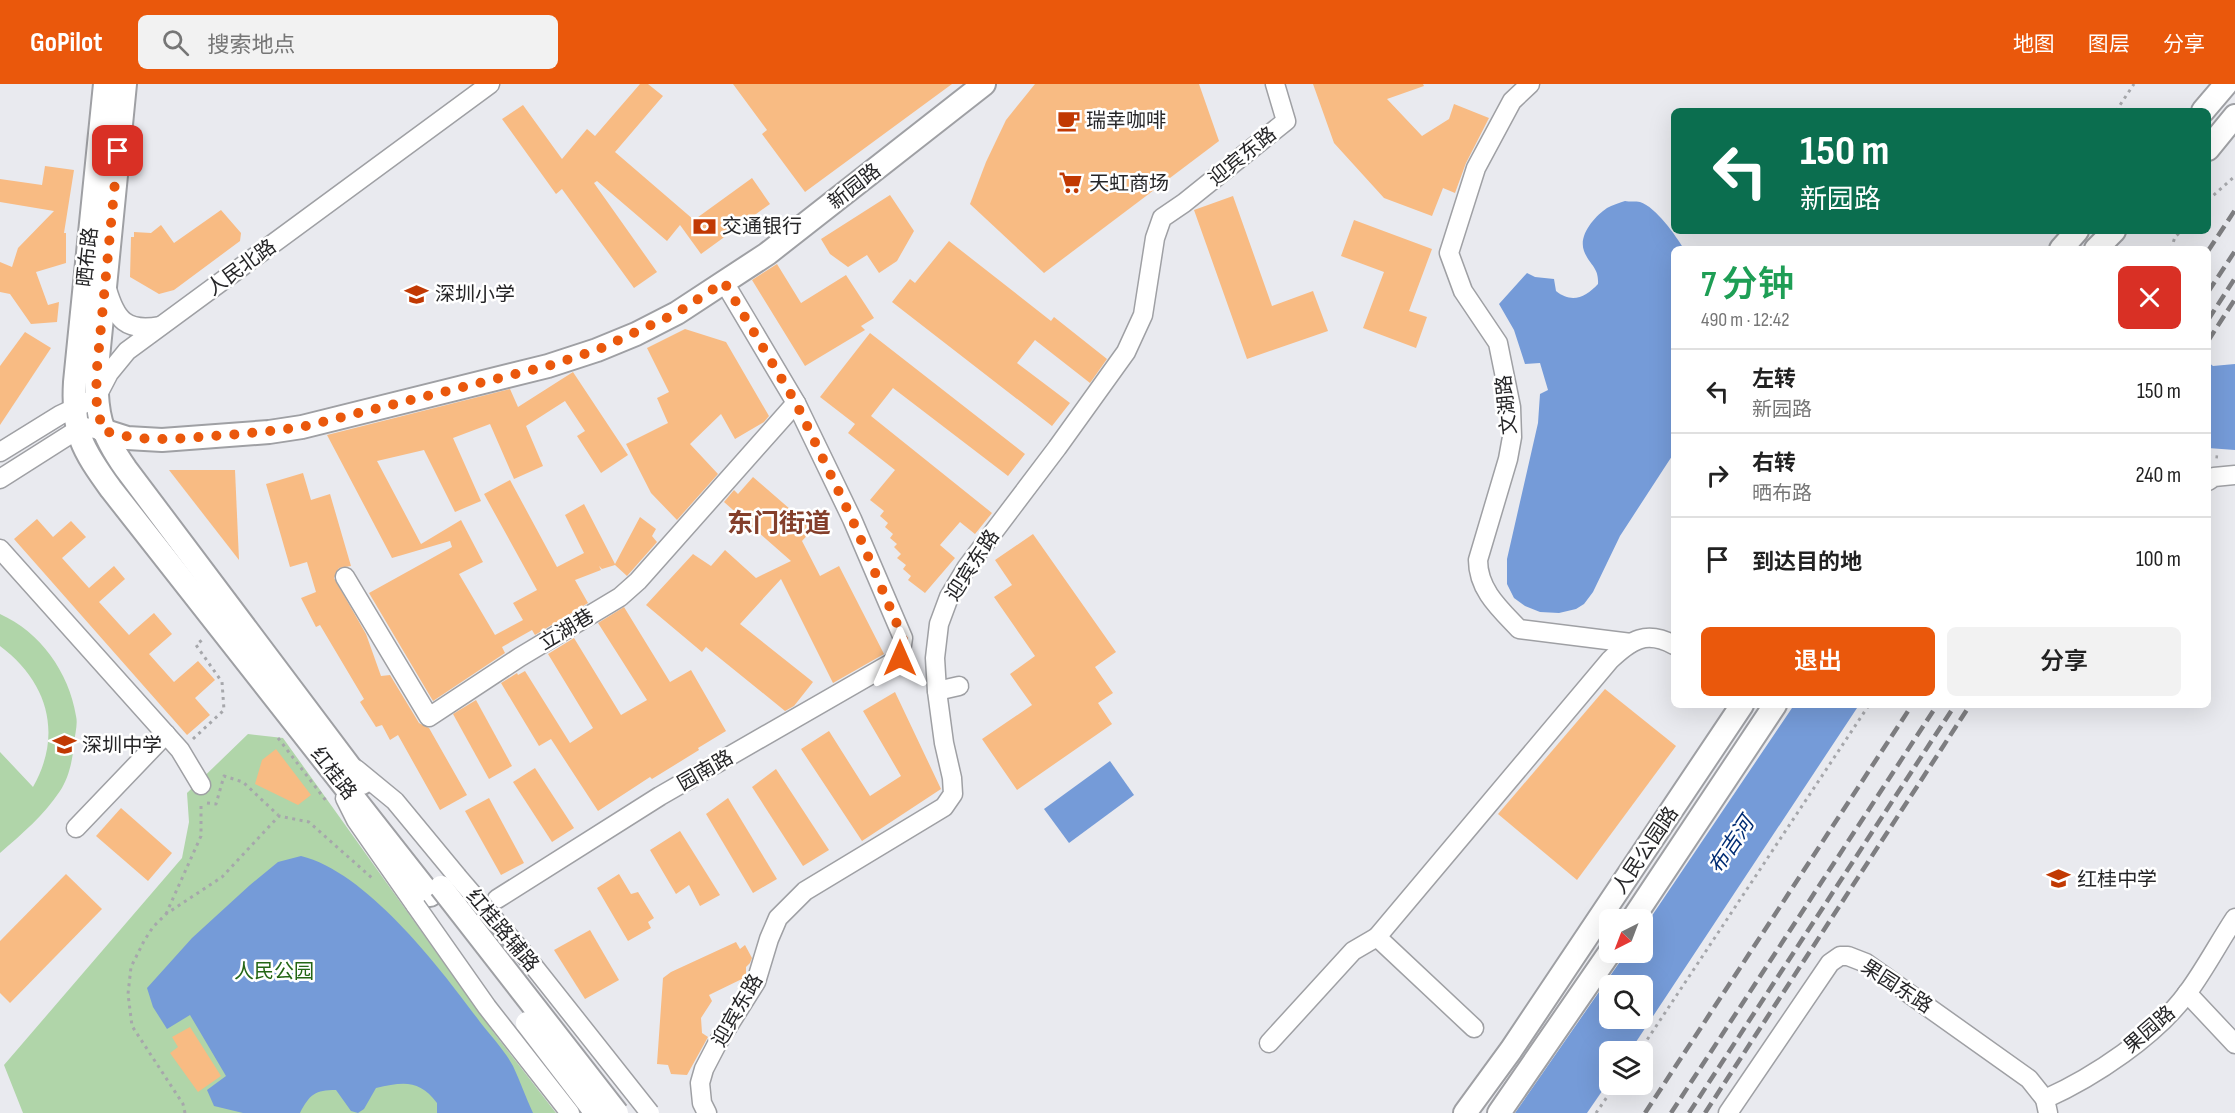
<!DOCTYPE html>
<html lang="zh">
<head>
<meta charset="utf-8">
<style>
	:root { --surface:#fff; --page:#f2f2f2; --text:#222; --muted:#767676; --line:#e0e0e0; --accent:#ea580c }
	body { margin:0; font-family:"Sofia Sans Condensed","Noto Sans SC",sans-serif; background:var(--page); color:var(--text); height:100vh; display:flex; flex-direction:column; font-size:22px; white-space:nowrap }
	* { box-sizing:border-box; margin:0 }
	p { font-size:20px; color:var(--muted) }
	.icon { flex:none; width:33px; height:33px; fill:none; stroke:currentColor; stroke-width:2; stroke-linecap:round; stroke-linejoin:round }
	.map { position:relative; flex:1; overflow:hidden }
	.sheet { position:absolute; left:1671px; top:162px; width:540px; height:462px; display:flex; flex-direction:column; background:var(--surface); border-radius:9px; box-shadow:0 6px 24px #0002 }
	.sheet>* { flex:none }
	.banner { position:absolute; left:1671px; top:24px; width:540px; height:126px; border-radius:9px; box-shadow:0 6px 24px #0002; background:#0b6e4f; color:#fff; overflow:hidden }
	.needle { width:39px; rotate:222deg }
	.buttons { position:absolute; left:1599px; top:825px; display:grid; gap:12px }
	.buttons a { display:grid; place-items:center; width:54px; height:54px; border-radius:9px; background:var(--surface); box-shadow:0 6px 24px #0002; font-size:30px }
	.pin { position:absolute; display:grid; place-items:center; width:51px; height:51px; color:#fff; margin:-26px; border-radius:12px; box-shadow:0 3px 9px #0006 }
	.me { position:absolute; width:66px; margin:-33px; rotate:0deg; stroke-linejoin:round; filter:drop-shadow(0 0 4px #0008) }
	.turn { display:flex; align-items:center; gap:21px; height:126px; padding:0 30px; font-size:27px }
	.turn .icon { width:78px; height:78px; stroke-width:2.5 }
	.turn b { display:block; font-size:42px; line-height:51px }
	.round { display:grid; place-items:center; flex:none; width:63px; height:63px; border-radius:9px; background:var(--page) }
	.summary { display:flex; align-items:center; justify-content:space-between; height:102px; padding:0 30px }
	h1 { font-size:36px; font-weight:600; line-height:45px; color:#1e9e55 }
	.button { display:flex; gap:12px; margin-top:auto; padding:12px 30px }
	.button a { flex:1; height:69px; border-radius:9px; background:var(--accent); color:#fff; font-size:24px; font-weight:600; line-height:69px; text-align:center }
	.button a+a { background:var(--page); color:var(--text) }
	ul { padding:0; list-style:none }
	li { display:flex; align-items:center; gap:18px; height:84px; padding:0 30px; border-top:2px solid var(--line) }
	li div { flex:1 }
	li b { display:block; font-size:22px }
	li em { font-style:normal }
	header { display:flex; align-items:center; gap:36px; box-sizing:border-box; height:84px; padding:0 30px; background:var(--accent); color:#fff }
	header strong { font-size:28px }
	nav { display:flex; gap:33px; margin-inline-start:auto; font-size:21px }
	.search { width:420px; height:54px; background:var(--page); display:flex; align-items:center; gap:15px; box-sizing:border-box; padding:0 21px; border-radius:9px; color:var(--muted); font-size:22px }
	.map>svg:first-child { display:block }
	.green { fill:#b0d5a9 }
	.water { fill:#759bd8; fill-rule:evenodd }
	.building { fill:#f8bb83 }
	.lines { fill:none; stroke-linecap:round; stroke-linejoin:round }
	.minor-casing { stroke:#9fa0a4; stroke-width:21 }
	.major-casing { stroke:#9fa0a4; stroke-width:26 }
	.path { stroke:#a6a7ab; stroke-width:3; stroke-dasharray:3 4.5; stroke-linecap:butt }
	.minor { stroke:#fff; stroke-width:18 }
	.major { stroke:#fff; stroke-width:22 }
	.rail { stroke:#7e7e81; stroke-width:4.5; stroke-dasharray:12 6; stroke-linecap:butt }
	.minor-bridge-casing { stroke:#9fa0a4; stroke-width:21; stroke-linecap:butt }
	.major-bridge-casing { stroke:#9fa0a4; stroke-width:26; stroke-linecap:butt }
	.minor-bridge { stroke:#fff; stroke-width:18 }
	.major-bridge { stroke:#fff; stroke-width:22 }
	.route { stroke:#ea580c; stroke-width:10; stroke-dasharray:0 18 }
	.labels { text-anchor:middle; stroke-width:5; stroke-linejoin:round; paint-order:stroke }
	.poi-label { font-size:20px; fill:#262628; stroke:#fff; text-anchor:start }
	.street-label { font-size:20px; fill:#262628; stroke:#fff }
	.park-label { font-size:20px; fill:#246615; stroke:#fff }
	.water-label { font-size:21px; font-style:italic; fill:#002c73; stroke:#fff }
	.district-label { font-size:26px; font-weight:bold; fill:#843f2b; stroke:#fff }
</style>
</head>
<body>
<header>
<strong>GoPilot</strong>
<div class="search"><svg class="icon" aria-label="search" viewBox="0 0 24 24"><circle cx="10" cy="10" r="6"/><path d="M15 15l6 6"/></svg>搜索地点</div>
<nav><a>地图</a><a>图层</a><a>分享</a></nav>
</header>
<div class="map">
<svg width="2235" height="1029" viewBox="0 0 2235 1029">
	<rect width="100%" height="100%" fill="#e9eaef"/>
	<g class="green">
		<path d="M0 530C40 548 69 588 76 632 78 640 75 650 74 659 73 674 69 694 60 707 44 731 22 750 0 769V668L33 703C63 650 48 598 0 562Z"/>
		<path d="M248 650 283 654 494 949 556 1029H23L4 981 182 774 189 738 187 709Z"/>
	</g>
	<g class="water">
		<path d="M1625 117C1629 118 1636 117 1640 118 1656 123 1676 152 1684 165H1674V369L1620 452 1593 508 1584 520 1576 525 1559 529 1540 528 1525 522 1514 514 1507 500V475L1538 339 1540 310 1548 306 1540 279 1525 280 1514 246 1499 220 1527 189 1535 193 1554 195 1556 207C1572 220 1586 213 1598 200 1599 183 1590 182 1584 167 1578 151 1595 132 1607 124 1612 121 1619 119 1625 117Z"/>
		<path d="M2208 278 2213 282 2235 280V366L2208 364Z"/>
		<path d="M1794 621H1859L1630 967 1610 968 1609 997 1587 1029H1515L1626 869 1642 868 1643 845ZM1610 902H1642V934H1610Z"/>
		<path d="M1110 677 1134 711 1069 759 1044 725Z"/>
		<path d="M301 772C367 788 441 885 480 938 491 952 505 967 513 982 520 997 526 1014 533 1029H437V1019C419 995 403 998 376 1004L364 1025 358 1029 351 1027 336 1006C315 1006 310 1010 300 1029H243L214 1022 207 1006 226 992 190 931 167 945 153 923 147 904 192 854 250 801 278 778Z"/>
	</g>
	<g class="building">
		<path d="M640 0H648L663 12 615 68 694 136 752 94 770 120 701 170 680 141 667 157 597 97 594 99 657 188 634 204 562 105 556 110 502 35 523 21 562 75 587 45 595 52Z"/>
		<path d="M733 0H952L805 108 762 50 767 46Z"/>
		<path d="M1035 0H1199L1219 57 1044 189 970 120 986 78 1006 36Z"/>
		<path d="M1313 0H1423L1424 2 1387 15 1422 52 1449 35 1454 20 1489 34 1466 79 1455 109 1443 104 1432 132 1384 114 1334 59Z"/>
		<path d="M45 82 74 86 64 149H66V179L36 188 48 221 59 218 57 238 31 240 10 210 0 208V178L12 183 18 164 54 127 0 118V95L42 101Z"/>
		<path d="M890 111 914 147 897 177 879 189 867 171 848 183 830 170 821 155Z"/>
		<path d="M1233 112 1272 222 1313 207 1328 247 1247 275 1194 126Z"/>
		<path d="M221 126 241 149 240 157 174 206 159 210 130 193 131 153H134V148L151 149 161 141 174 159Z"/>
		<path d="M1354 136 1432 165 1409 227 1427 233 1416 264 1363 244 1384 188 1341 172Z"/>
		<path d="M949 157 1051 237 1054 233 1107 275 1090 299 1035 256 1017 279 1070 319 1052 342 892 218 910 195 915 199Z"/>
		<path d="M777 180 801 219 846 191 874 234 861 242 865 246 805 282 752 196Z"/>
		<path d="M685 245 726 258 769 332 764 338 735 355 721 330 690 360 718 390 677 436 651 409 626 360 668 339 657 314 669 308 647 264Z"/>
		<path d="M25 248 51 264 0 341V282Z"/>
		<path d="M870 249 1025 370 1008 392 893 304 871 332 992 429 975 450 960 438 940 461 955 474 925 509 908 496 911 492 903 485 906 481 897 474 901 470 894 463 897 460 890 454 893 450 885 443 888 439 880 432 884 427 870 416 895 386 848 349 855 340 820 313Z"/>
		<path d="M573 288 628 371 601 389 577 352 585 347 565 317 526 342 543 382 514 395 490 340 453 354 481 417 455 428 424 366 377 377 421 460 461 436 483 478 459 490 495 551 523 536 513 519 537 506 484 410 510 396 557 483 584 469 565 431 584 420 615 480 640 433 656 445 652 452 657 458 627 492 615 481 602 485 599 482 601 486 575 496 588 519 535 551 532 546 502 563 505 569 433 617 369 509 452 463 450 457 392 474 327 351 510 305 518 323Z"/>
		<path d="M169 386H235L239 476Z"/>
		<path d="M303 389 311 416 330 410 351 482 339 484 334 494 366 550 381 592 390 591 419 639 429 644 467 711 440 726 398 651 390 656 382 641 376 643 360 618 364 615 320 541 316 543 301 514 316 508 307 478 290 483 266 400Z"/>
		<path d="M753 393 813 445 802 457 820 492 839 482 884 570 833 599 781 495 740 540 813 598 794 622 785 627 706 563 702 568 646 521 693 470 711 482 725 466 756 494 791 477 724 418 734 406 738 410Z"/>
		<path d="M37 435 53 453 71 437 86 453 62 474 89 504 114 482 125 495 99 518 129 551 154 529 172 550 149 570 174 598 198 577 215 596 195 614 210 631 187 651 14 455Z"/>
		<path d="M1033 450 1116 568 1095 583 1113 609 1098 619 1112 640 1017 706 982 655 1032 621 1010 590 1035 572 994 513 1012 501 995 476Z"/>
		<path d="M624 523 670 598 691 586 726 647 698 664 699 666 652 695 650 693 598 727 551 655 539 662 501 599 517 589 518 591 525 587 570 659 593 644 548 570 574 554 621 631 647 616 598 539Z"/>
		<path d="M1605 605 1676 662 1577 796 1498 730Z"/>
		<path d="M895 608 941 705 862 757 801 665 829 647 870 712 901 692 863 627Z"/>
		<path d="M476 616 512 682 489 695 453 630Z"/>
		<path d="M276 665 311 711 298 721 255 700 262 676Z"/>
		<path d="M535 684 574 744 552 758 513 698Z"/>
		<path d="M776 685 829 766 803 782 752 703Z"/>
		<path d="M489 714 524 779 501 791 465 727Z"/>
		<path d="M728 714 777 795 753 809 706 730Z"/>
		<path d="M121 724 172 769 148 797 96 752Z"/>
		<path d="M680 747 720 811 700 822 689 801 676 810 650 766Z"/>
		<path d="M66 790 102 825 10 919 0 909V857Z"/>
		<path d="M619 790 631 810 638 808 654 834 648 838 651 844 628 857 597 804Z"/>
		<path d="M590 846 619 896 585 915 554 866Z"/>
		<path d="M736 858 740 865 745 861 752 874 750 879 746 883V893L709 911 712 917 701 934 702 949 708 953 687 991 671 990 668 981 657 980 663 894 671 888Z"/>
		<path d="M190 943 221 992 198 1008 170 969 178 963 172 953Z"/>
	</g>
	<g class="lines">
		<defs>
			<g id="minor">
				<path d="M1530 0 1512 17 1476 84 1449 169 1463 207 1498 259 1511 323 1512 353 1508 375 1478 476C1478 506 1500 525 1519 545L1631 559"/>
				<path d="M107 205C116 236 126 248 160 242"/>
				<path d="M0 368 60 331 96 314 109 289 127 267 490 0"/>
				<path d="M0 395 77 346 84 343 102 346"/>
				<path d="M2208 397 2214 393 2235 391"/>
				<path d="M0 465 180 666 201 701"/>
				<path d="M345 493 429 633 520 573 620 513 638 497 796 319"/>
				<path d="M937 607 959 602"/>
				<path d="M356 685 395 717 457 792"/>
				<path d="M345 714 356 736 416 822"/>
				<path d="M76 744 166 650"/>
				<path d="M497 815 660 712 900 574 903 554 852 435 796 319 724 198"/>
				<path d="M1377 853 1610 576C1631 556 1646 546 1674 561"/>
				<path d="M2187 909 2235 960"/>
				<path d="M1269 959 1353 867 1377 853 1474 944"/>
				<path d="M707 1029 702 1019 700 999 704 985 717 960 756 898 769 855 778 834 805 807 944 723 953 710 952 694 944 659 937 607 935 574 939 540 949 513 967 483 1057 364 1126 268 1143 231 1155 154 1162 134 1184 119 1286 37 1275 0"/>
				<path d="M1728 1029 1830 879 1840 872H1848L1866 879 2029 995 2045 1015"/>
				<path d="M2048 1029 2045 1015C2094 993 2156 952 2188 908 2205 885 2219 858 2235 834"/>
			</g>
			<g id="major">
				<path d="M105 0 75 298C72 348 82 365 111 405L430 811"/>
				<path d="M125 0 97 284C95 329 100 348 126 385L362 699"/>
				<path d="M2203 27 2226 0"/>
				<path d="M2208 65 2235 32"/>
				<path d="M2061 165 2077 147"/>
				<path d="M2096 165 2114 147"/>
				<path d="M102 346 127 354 162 356 269 348 302 343 548 282 597 266 636 250 677 229 767 170 984 0"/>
				<path d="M1632 836 1775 621"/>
				<path d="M1465 1029 1511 966 1742 621"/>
				<path d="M1499 1029 1610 868"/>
			</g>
		</defs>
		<use href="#minor" class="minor-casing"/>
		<use href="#major" class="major-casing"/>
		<g class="path">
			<path d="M2116 27 2134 0"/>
			<path d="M2208 116 2235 92"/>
			<path d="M2171 165 2175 153 2181 147"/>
			<path d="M2208 372 2218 373"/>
			<path d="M278 654 327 718"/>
			<path d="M193 655 224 626 222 598 196 561 202 556"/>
			<path d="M207 719 216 720 224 692 243 698 278 731"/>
			<path d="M166 830 201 752V718"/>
			<path d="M1639 968 1869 621"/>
			<path d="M185 1029 183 1020 132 942 128 910 131 883 144 857 153 843 166 830 222 793 279 732 309 738 373 795"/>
			<path d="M1596 1029 1616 1000"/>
		</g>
		<use href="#minor" class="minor"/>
		<use href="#major" class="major"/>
		<g class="rail">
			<path d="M2208 167 2235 126"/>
			<path d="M2208 208 2235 167"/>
			<path d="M2208 236 2235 194"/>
			<path d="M2208 257 2235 215"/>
			<path d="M1645 1029 1912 621"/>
			<path d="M1671 1029 1937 621"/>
			<path d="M1689 1029 1955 621"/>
			<path d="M1705 1029 1970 621"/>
		</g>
		<defs>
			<g id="minor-bridge">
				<path d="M457 792 524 870 650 1029"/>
				<path d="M416 822 487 923 570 1029"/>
			</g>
			<g id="major-bridge">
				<path d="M441 803 617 1029"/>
				<path d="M527 939 596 1029"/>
			</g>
		</defs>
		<use href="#minor-bridge" class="minor-bridge-casing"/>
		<use href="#major-bridge" class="major-bridge-casing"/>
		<use href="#minor-bridge" class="minor-bridge"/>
		<use href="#major-bridge" class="major-bridge"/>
	</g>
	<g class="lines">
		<path class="route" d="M118 67 97 284 96 314 102 346C142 359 172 355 213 352 243 350 273 347 302 343L548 282 597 266 677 229 724 198 796 319 852 435 903 554 900 574"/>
	</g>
	<defs>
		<symbol id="cafe-bare" viewBox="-9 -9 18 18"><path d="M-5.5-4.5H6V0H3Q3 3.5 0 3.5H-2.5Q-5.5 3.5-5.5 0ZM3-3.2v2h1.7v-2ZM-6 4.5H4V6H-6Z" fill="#c13903" stroke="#fff" stroke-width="2.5" paint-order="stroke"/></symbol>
		<symbol id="supermarket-bare" viewBox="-9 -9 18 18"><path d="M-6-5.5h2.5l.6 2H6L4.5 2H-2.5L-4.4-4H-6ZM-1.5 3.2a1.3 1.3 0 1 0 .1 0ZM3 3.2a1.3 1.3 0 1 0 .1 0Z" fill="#c13903" stroke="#fff" stroke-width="2.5" paint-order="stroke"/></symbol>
		<symbol id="bank-bare" viewBox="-9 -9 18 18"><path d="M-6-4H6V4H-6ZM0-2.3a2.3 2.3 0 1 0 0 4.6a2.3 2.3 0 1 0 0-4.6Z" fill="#c13903" stroke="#fff" stroke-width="2.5" paint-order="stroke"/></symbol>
		<symbol id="school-bare" viewBox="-9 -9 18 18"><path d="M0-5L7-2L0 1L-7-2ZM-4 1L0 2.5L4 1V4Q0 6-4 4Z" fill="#c13903" stroke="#fff" stroke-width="2.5" paint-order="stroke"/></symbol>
	</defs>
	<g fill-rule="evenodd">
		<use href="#cafe-bare" x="1052" y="20" width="33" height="33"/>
		<use href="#supermarket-bare" x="1054" y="82" width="33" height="33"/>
		<use href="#bank-bare" x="688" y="126" width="33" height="33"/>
		<use href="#school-bare" x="400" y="194" width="33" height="33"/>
		<use href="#school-bare" x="48" y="644" width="33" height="33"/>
		<use href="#school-bare" x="2042" y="778" width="33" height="33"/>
	</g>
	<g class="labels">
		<g class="poi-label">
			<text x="1086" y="43">瑞幸咖啡</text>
			<text x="1089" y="106">天虹商场</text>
			<text x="722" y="149">交通银行</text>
			<text x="435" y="217">深圳小学</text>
			<text x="82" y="668">深圳中学</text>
			<text x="2077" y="802">红桂中学</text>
		</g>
		<g class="street-label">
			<text transform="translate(1242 72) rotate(-39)" y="7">迎宾东路</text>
			<text transform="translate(854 102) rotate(-38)" y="7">新园路</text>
			<text transform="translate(87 173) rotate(-84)" y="7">晒布路</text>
			<text transform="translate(241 183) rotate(-36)" y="7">人民北路</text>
			<text transform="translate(1506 321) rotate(-96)" y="7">文湖路</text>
			<text transform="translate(972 481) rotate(-57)" y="7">迎宾东路</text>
			<text transform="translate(566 545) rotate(-31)" y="7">立湖巷</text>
			<text transform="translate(705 686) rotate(-30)" y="7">园南路</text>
			<text transform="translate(334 689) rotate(52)" y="7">红桂路</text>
			<text transform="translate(1645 766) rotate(-56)" y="7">人民公园路</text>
			<text transform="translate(503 846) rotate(50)" y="7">红桂路辅路</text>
			<text transform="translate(1897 902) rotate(33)" y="7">果园东路</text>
			<text transform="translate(737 926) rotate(-60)" y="7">迎宾东路</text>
			<text transform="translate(2149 945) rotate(-41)" y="7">果园路</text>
		</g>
		<g class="park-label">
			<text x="274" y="894">人民公园</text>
		</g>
		<g class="water-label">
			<text transform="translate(1731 761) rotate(-56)" y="7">布吉河</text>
		</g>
		<g class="district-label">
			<text x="779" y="448">东门街道</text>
		</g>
	</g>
</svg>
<div class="buttons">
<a><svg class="needle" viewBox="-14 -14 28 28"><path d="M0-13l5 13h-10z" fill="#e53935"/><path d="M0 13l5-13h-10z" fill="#767676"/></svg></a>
<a><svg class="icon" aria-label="search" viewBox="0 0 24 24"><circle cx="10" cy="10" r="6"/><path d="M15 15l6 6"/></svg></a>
<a><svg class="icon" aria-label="layers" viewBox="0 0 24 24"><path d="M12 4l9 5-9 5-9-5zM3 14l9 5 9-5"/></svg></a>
</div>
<div class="pin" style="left:118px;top:67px;background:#d93025"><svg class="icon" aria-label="arrive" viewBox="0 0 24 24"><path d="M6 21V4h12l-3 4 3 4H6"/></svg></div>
<svg class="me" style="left:900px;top:574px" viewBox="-20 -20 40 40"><path d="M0-17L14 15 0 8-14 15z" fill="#ea580c" stroke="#fff" stroke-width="4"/></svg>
<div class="banner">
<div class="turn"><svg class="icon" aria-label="left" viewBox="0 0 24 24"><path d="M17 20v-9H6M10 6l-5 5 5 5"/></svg><div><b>150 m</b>新园路</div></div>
</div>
<section class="sheet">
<div class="summary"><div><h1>7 分钟</h1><p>490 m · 12:42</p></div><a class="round" style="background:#d93025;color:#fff"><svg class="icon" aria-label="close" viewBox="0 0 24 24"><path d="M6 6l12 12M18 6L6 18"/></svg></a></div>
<ul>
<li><svg class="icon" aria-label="left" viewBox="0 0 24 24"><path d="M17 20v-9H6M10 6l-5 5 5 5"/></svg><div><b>左转</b><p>新园路</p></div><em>150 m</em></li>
<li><svg class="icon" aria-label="right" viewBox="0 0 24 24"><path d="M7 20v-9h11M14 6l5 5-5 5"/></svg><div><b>右转</b><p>晒布路</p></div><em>240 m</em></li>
<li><svg class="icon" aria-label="arrive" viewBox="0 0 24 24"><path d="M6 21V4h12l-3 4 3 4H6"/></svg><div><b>到达目的地</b></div><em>100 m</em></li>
</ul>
<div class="button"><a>退出</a><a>分享</a></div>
</section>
</div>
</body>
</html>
